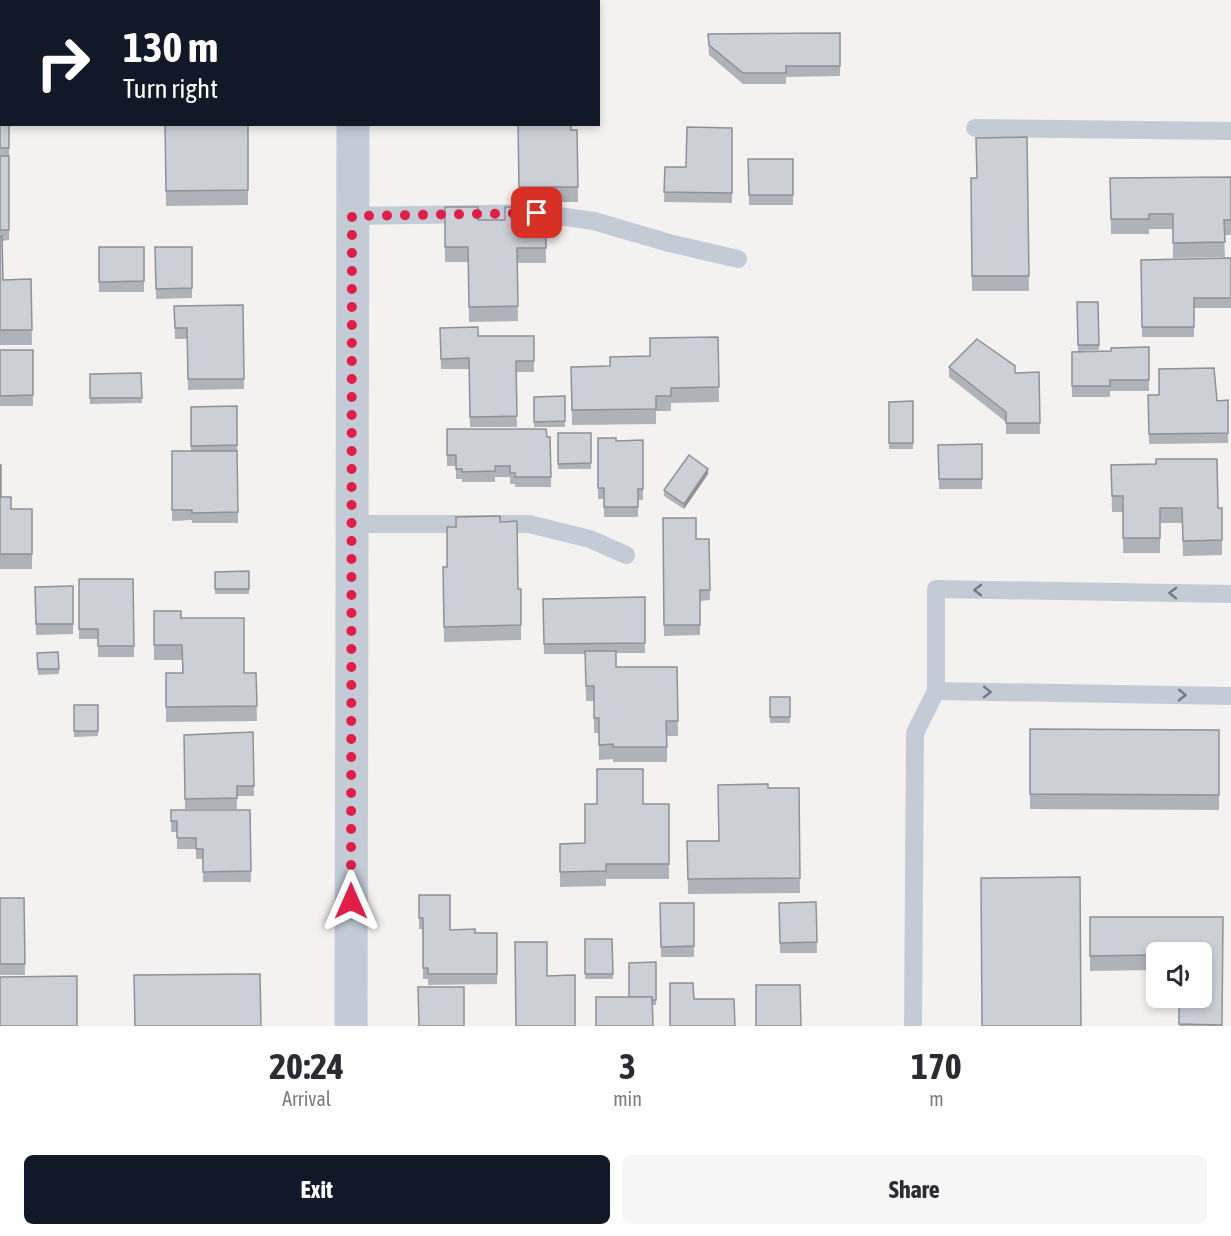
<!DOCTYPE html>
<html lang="en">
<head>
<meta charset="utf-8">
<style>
	:root { --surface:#fff; --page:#f7f7f7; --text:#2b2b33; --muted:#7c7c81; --accent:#111827 }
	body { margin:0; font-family:"Asap Condensed",sans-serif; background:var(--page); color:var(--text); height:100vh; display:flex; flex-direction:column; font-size:22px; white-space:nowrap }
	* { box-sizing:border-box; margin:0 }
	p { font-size:20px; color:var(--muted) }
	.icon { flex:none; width:33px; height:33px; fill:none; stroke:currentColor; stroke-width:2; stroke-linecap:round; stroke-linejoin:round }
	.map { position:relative; height:1026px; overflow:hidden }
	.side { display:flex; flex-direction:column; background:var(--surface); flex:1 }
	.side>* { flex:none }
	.hud { position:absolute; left:0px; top:0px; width:600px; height:126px; box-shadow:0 3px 9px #0003; background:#111827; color:#fff; overflow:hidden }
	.controls { position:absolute; left:1146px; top:942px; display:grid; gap:12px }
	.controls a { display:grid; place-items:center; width:66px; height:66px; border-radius:9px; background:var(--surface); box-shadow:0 3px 9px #0003; font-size:30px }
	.pin { position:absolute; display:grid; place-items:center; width:51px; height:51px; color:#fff; margin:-26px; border-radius:12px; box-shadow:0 3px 9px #0006 }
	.me { position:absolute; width:66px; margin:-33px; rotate:0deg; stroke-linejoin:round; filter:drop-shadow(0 0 4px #0008) }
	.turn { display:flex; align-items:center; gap:21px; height:126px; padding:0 24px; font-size:27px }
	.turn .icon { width:78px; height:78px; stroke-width:2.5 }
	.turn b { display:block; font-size:42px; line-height:51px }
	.eta { display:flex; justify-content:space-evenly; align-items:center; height:102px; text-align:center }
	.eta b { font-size:36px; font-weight:700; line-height:42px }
	.cta { display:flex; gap:12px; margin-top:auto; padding:12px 24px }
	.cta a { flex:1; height:69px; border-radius:9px; background:var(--accent); color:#fff; font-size:24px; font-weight:700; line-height:69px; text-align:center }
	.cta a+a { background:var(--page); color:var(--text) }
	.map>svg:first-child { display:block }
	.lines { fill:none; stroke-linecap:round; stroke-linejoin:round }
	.service { stroke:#c3cbd7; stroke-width:18 }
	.minor { stroke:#c3cbd7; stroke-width:33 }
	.wall { fill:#b0b2b9 }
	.shaded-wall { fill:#909196 }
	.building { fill:#cdcfd7; stroke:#909196; stroke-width:1.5 }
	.oneway { stroke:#727b8a }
	.route { stroke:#e11d48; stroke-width:10; stroke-dasharray:0 18 }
</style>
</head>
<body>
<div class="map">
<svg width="1231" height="1026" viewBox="0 0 1231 1026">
	<rect width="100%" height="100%" fill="#f4f1f1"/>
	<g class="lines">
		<g class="service">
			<path d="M975 128 1231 131"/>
			<path d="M352 216 537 213 594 221 669 243 738 259"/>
			<path d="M352 524H529L590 539 626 555"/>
			<path d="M1231 594 936 589V691L1231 696"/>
			<path d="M913 1026 915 733 936 691"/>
		</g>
		<g class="minor">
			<path d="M353 2V0"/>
			<path d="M351 1026 353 124"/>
		</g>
	</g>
	<g class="wall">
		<path d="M0 0 2 2V68H0Z"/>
		<path d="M178 0 269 2H178Z"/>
		<path d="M840 33V76L786 77V84H743L709 55 708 34Z"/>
		<path d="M0 71 9 124V240L2 241 3 280 31 279 32 345H0Z"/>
		<path d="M165 124H248V205L166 206Z"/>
		<path d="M518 124 577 130 578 202H519Z"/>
		<path d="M732 128V203L664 202 665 167H686Z"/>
		<path d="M1027 137 1029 291H972L971 178H977Z"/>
		<path d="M748 159H793V205H749Z"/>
		<path d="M1231 177V235H1224L1225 257 1173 258V229H1149V234H1111L1110 178Z"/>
		<path d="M445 207 478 220H505L545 207 546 263H517L518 321 469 322 468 262H445Z"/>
		<rect x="99" y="247" width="45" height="45"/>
		<path d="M155 247H192V298L156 299Z"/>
		<path d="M1231 258V308H1194V337H1142L1141 260Z"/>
		<path d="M1077 302H1098L1099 350 1078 351Z"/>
		<path d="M243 305 244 389 188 390 187 339H175L174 306Z"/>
		<path d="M440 328 478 336H534V372H516L517 427H470L469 369H441Z"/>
		<path d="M718 337 719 402 671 403V411H656V424L572 425 571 367 610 366Z"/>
		<path d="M1149 347V391H1110V397H1072V352L1111 351Z"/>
		<rect x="0" y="350" width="33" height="56"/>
		<path d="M949 367 1015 373 1039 372 1040 434H1006V422L949 377Z"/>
		<path d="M141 373 142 403 90 404V374Z"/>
		<path d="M1148 395H1159L1217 401 1228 400V443L1149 444Z"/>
		<path d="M565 396V427H534V397Z"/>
		<path d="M913 401V449H889V402Z"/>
		<path d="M237 406 238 523H192V520L172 521V451H191V407Z"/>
		<path d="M447 429 550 437 551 487H515V484H510V477H495V482H462V479H456V466H447Z"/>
		<rect x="558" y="433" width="33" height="36"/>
		<path d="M598 438 616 441 643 440V500H638V517H604V499H598Z"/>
		<path d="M982 444V489H939L938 445Z"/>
		<path d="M0 465 1 497 11 509H32V569H0Z"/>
		<path d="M1111 465 1218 508H1222V555L1183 556 1182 523H1160V553H1123V512H1112Z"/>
		<path d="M708 474 684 509 664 496V490Z"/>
		<path d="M663 518 696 539H709L710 600 700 601V635L664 636Z"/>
		<path d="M500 522 518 589H521V640L444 642 443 567H447L456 527Z"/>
		<path d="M249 571V594H215V572Z"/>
		<path d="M79 579H133L134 657H98V639H79Z"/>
		<path d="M73 586V634L36 635 35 587Z"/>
		<path d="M645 597V653H616V667H677L678 736H667V762H613V759L599 760V733H594V701H586L585 654H544L543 599Z"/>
		<path d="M154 611 181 618 244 673H256L257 721 166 722V673H182V660H154Z"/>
		<path d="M58 652 59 674 38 675 37 653Z"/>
		<rect x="770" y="697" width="20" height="26"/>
		<path d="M74 705H98V736L74 737Z"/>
		<path d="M1030 729 1219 730V810L1030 809Z"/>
		<path d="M253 732 254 796H237V809H185L184 735Z"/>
		<path d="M768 788H799L800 893 688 894 687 841H718Z"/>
		<path d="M643 804H669V879H606V886L560 887V844L585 843Z"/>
		<path d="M171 810H250L251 882H203V859H196V849H177V832H171Z"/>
		<path d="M419 895 450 930 475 933H497V984L428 985V979H423V929H419Z"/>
		<path d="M0 898H24L25 975H0Z"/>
		<path d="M816 902 817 953H780L779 903Z"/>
		<path d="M660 903H694V957H661Z"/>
		<path d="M1090 917H1223L1222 1026H1179V998L1202 952H1156V970L1090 971Z"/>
		<path d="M585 939H612L613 979H585Z"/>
		<path d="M656 962V1005H652L629 997Z"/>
	</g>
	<path class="shaded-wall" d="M708 469V474L684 509V504Z"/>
	<g class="building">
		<path d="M0 0H28V2H2V53H0Z"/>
		<path d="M178 0H269V2H203V0Z"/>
		<rect x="537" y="0" width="53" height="2"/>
		<path d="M840 33V66H786V73H743L709 45 708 34Z"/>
		<path d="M2 70V124H9V148H0V71Z"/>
		<path d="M165 124H248V190L166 191Z"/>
		<path d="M518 124H571V130H577L578 187H519Z"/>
		<path d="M687 127 732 128V193L664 192 665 167H686Z"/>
		<path d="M1027 137 1029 276H972L971 178H977L976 138Z"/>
		<rect x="0" y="156" width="9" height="74"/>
		<path d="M748 159H793V195H749Z"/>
		<path d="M1231 177V220H1224L1225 242 1173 243V214H1149V219H1111L1110 178Z"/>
		<path d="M445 207H478V220H505V207H545L546 248H517L518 306 469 307 468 247H445Z"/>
		<path d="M2 236 3 280 31 279 32 330H0V237Z"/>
		<path d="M99 247H144V281L99 282Z"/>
		<path d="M155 247H192V288L156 289Z"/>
		<path d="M1231 258V298H1194V327H1142L1141 260Z"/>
		<path d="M1077 302H1098L1099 345H1078Z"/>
		<path d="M243 305 244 379H188L187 328H175L174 306Z"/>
		<path d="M478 327V336H534V361H516L517 416 470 417 469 358 441 359 440 328Z"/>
		<path d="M718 337 719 387 671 388V396H656V409L572 410 571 367 610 366V357L650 356V338Z"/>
		<path d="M977 339 1015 366V373L1039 372 1040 423H1006V412L949 367Z"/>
		<path d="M1149 347V380H1110V386H1072V352L1111 351V348Z"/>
		<path d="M0 350H33V395L0 396Z"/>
		<path d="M1214 368 1217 401 1228 400V433L1149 434 1148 395H1159V369Z"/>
		<path d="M141 373 142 398H90V374Z"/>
		<path d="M565 396V421L534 422V397Z"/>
		<path d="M913 401V443H889V402Z"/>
		<path d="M237 406V445L191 446V407Z"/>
		<path d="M447 429H546L547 437H550L551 477H515V473H510V466H495V471L462 472V469H456V455H447Z"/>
		<path d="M558 433H591V463L558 464Z"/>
		<path d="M598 438H616V441L643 440V489H638V507H604V488H598Z"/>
		<path d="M982 444V479H939L938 445Z"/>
		<path d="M172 451H237L238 512 192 513V510H172Z"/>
		<path d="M689 455 708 469 684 504 664 490Z"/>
		<path d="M1156 459H1217L1218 508H1222V540L1183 541 1182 508H1160V538H1123V496H1112L1111 465 1156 464Z"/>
		<path d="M0 465H1V497H11V509H32V554H0Z"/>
		<path d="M500 516V522L517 521 518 589H521V625L444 627 443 567H447V527H456V517Z"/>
		<path d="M663 518H696V539H709L710 590H700V625H664Z"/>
		<path d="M249 571V589H215V572Z"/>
		<path d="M79 579H133L134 646H98V629H79Z"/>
		<path d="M73 586V624H36L35 587Z"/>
		<path d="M645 597V643L544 644 543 599Z"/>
		<path d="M154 611H181V618H244V673H256L257 706 166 707V673H183L182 645H154Z"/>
		<path d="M585 651H616V667H677L678 721H666L667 747H613V744L599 745V718H594V686H586Z"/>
		<path d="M58 652 59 669H38L37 653Z"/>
		<rect x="770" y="697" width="20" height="20"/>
		<rect x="74" y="705" width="24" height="26"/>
		<path d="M1030 729 1219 730V795L1030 794Z"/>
		<path d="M253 732 254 786H237V798L185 799 184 735Z"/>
		<path d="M597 769H643V804H669V864H606V871L560 872V844L585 843V804H597Z"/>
		<path d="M768 784V788H799L800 878 688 879 687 841H719L718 785Z"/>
		<path d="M171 810H250L251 871 203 872V849H196V838H177V821H171Z"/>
		<path d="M1080 877 1081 1026H982L981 878Z"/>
		<path d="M419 895H450V930L475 929V933H497V974H428V968H423V918H419Z"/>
		<path d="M0 898H24L25 964H0Z"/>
		<path d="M816 902 817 942 780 943 779 903Z"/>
		<path d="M660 903H694V946L661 947Z"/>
		<path d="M1090 917H1223L1222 1025 1179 1024V998H1202V952H1156V955L1090 956Z"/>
		<path d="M585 939H612L613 974H585Z"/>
		<path d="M515 942H547V976L575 975V1026H516Z"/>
		<path d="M656 962V1000H652V997H629V963Z"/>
		<path d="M260 974 261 1026H135L134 975Z"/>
		<path d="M77 976V1026H0V977Z"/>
		<path d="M670 983H693L694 999H734L735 1026H670Z"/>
		<path d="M756 985H800L801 1026H756Z"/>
		<path d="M418 987H464V1026H419Z"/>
		<path d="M596 997H652L653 1026H596Z"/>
	</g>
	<defs><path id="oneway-chevron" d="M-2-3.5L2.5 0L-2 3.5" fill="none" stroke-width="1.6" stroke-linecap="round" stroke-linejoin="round" transform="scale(1.5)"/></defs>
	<g class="oneway">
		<use href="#oneway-chevron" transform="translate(978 590) rotate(-179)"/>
		<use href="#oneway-chevron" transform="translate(1173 593) rotate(-179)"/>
		<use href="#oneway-chevron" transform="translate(987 692) rotate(1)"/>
		<use href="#oneway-chevron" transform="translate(1182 695) rotate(1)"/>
	</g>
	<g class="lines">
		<path class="route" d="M351 901 352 216 537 213"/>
	</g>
</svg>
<div class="controls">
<a><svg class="icon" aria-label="sound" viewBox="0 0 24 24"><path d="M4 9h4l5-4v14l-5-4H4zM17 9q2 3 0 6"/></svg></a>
</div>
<div class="pin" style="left:537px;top:213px;background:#d93025"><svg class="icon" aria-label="arrive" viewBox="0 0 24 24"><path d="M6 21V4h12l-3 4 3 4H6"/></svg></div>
<svg class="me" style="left:351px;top:901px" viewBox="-20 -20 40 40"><path d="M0-17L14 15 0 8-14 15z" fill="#e11d48" stroke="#fff" stroke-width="4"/></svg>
<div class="hud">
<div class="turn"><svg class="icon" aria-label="right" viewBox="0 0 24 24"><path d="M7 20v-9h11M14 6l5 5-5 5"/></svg><div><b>130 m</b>Turn right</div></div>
</div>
</div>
<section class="side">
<div class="eta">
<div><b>20:24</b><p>Arrival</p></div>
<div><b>3</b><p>min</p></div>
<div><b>170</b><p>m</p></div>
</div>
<div class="cta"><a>Exit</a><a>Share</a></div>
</section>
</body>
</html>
